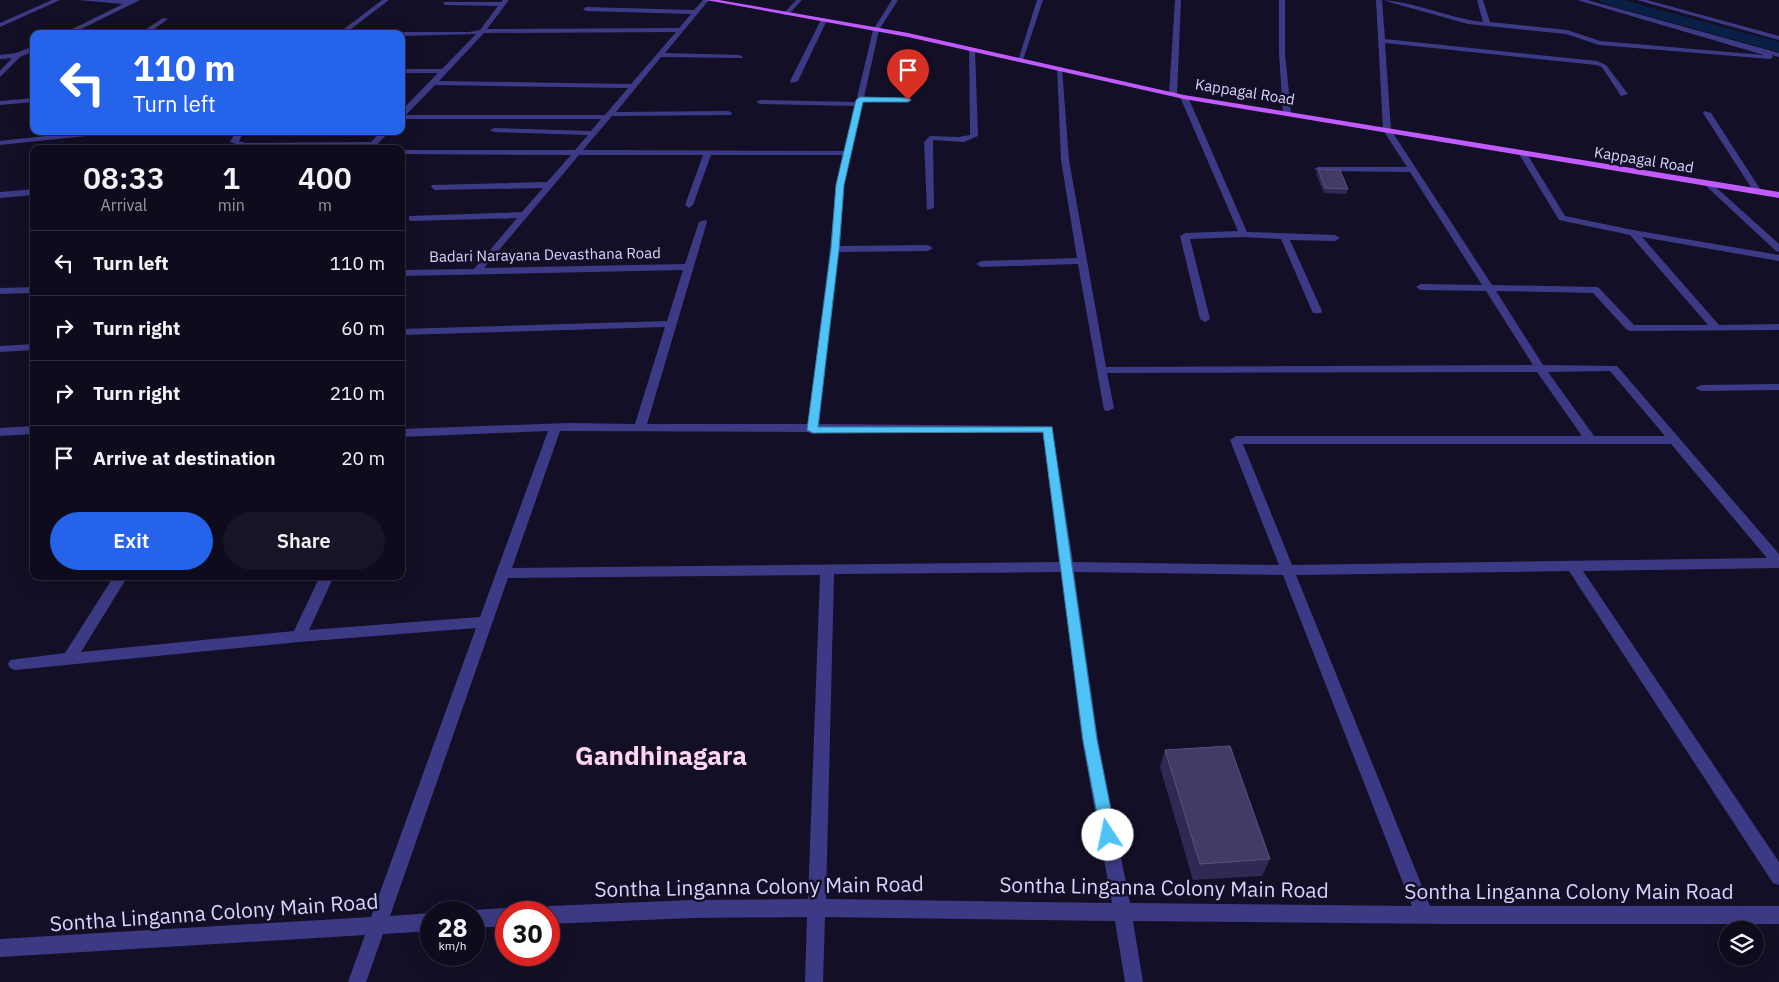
<!DOCTYPE html>
<html lang="en">
<head>
<meta charset="utf-8">
<style>
	:root { --surface:#0e0b1c; --page:#171425; --text:#f1f3f6; --muted:#9b9ba3; --line:#2e2b3b; --accent:#2563eb }
	body { margin:0; font-family:"IBM Plex Sans",sans-serif; background:var(--page); color:var(--text); height:100vh; display:flex; flex-direction:column; font-size:19px; white-space:nowrap }
	* { box-sizing:border-box; margin:0 }
	p { font-size:16px; color:var(--muted) }
	.icon { flex:none; width:28px; height:28px; fill:none; stroke:currentColor; stroke-width:2; stroke-linecap:round; stroke-linejoin:round }
	.map { position:relative; flex:1; overflow:hidden }
	.panel { position:absolute; left:30px; top:145px; width:375px; height:435px; display:flex; flex-direction:column; background:var(--surface); border-radius:10px; box-shadow:0 5px 20px #0002,0 0 0 1px var(--line) }
	.panel>* { flex:none }
	.banner { position:absolute; left:30px; top:30px; width:375px; height:105px; border-radius:10px; box-shadow:0 5px 20px #0002,0 0 0 1px var(--line); background:#2563eb; color:#fff; overflow:hidden }
	.buttons { position:absolute; left:1719px; top:921px; display:grid; gap:10px }
	.buttons a { display:grid; place-items:center; width:45px; height:45px; border-radius:50%; background:var(--surface); box-shadow:0 5px 20px #0002,0 0 0 1px var(--line); font-size:25px }
	.speed { position:absolute; left:420px; top:901px; display:flex; gap:10px; font-size:25px; font-weight:700; text-align:center }
	.speed>* { display:grid; place-content:center; width:65px; height:65px; border-radius:50%; background:var(--surface); box-shadow:0 5px 20px #0002,0 0 0 1px var(--line); line-height:1 }
	.speed small { font-size:12px; font-weight:400 }
	.speed .limit { border:8px solid #d22; background:#fff; color:#111 }
	.pin { position:absolute; display:grid; place-items:center; width:42px; height:42px; color:#fff; margin:-51px -21px; border-radius:50% 50% 50% 0; rotate:-45deg; box-shadow:0 0 5px #0007 }
	.pin .icon { rotate:45deg }
	.me { position:absolute; width:55px; margin:-28px; rotate:349deg; stroke-linejoin:round; filter:drop-shadow(0 0 4px #0008) }
	.turn { display:flex; align-items:center; gap:18px; height:105px; padding:0 20px; font-size:22px }
	.turn .icon { width:65px; height:65px; stroke-width:2.5 }
	.turn b { display:block; font-size:35px; line-height:42px }
	.eta { display:flex; justify-content:space-evenly; align-items:center; height:85px; text-align:center }
	.eta b { font-size:30px; font-weight:600; line-height:35px }
	.primary-button { display:flex; gap:10px; margin-top:auto; padding:10px 20px }
	.primary-button a { flex:1; height:58px; border-radius:30px; background:var(--accent); color:#fff; font-size:20px; font-weight:600; line-height:58px; text-align:center }
	.primary-button a+a { background:var(--page); color:var(--text) }
	ul { padding:0; list-style:none }
	li { display:flex; align-items:center; gap:15px; height:65px; padding:0 20px; border-top:1px solid var(--line) }
	li div { flex:1 }
	li b { display:block; font-size:19px }
	li em { font-style:normal }
	.map>svg:first-child { display:block }
	.lines { fill:none; stroke-linecap:round; stroke-linejoin:round }
	.canal { fill:#0a1f44; fill-rule:evenodd }
	.minor { fill:#3d3a85; fill-rule:evenodd }
	.major { fill:#c25bff; fill-rule:evenodd }
	.wall { fill:#312854 }
	.building { fill:#433a66; stroke:#5a527e }
	.route { fill:#4fc3f7; stroke:#337fa1 }
	.labels { text-anchor:middle; stroke-width:5; stroke-linejoin:round; paint-order:stroke }
	.far-street-label { font-size:15px; fill:#d9d4ff; stroke:#130f26 }
	.near-street-label { font-size:21px; fill:#d9d4ff; stroke:#130f26 }
	.near-district-label { font-size:26px; font-weight:bold; fill:#ffd6f0; stroke:#130f26 }
</style>
</head>
<body>
<div class="map">
<svg width="1779" height="982" viewBox="0 0 1779 982">
	<rect width="100%" height="100%" fill="#130f26"/>
	<g class="lines">
		<path class="canal" d="M1599 0H1623L1779 42V52L1601 3Z"/>
		<g class="minor">
			<path d="M52 0H60L0 27V23Z"/>
			<path d="M78 0H140L71 34H62L123 4Z"/>
			<path d="M382 0H389L347 32H469L480 30 498 6 445 5 443 2H501L503 0H509L487 29 679 28 691 14 586 11 583 9 586 7 694 10 703 0H709L665 53 740 55 743 57 742 58 661 57 616 112 728 111 732 113 731 115 612 116 583 150 844 151 855 106 760 104 756 102 760 100 856 102 873 30 892 0H898L879 30 864 97 908 98 912 100 908 102 863 101 844 185 840 246 928 245 933 248 928 251 839 252 819 424 1052 426 1073 562 1279 565 1230 440 1236 436H1582L1537 372 1107 373 1114 408 1108 411 1104 410 1078 264 981 267 976 264 981 261 1077 258 1061 160 1057 67 1062 68 1069 160 1106 367 1533 365 1486 291 1421 290 1416 287 1421 284 1482 285 1410 172 1318 171 1314 169 1318 167H1407L1383 130 1376 0C1413 0 1447 18 1483 22L1477 0H1483L1490 22 1567 30 1600 41 1764 55 1577 0H1587L1779 53V57L1772 55 1773 57 1770 59 1599 45 1566 34 1468 24 1382 0 1385 39 1597 61 1606 65 1628 94 1621 96 1602 67 1596 65 1385 43 1391 130 1492 285 1596 287 1599 288 1634 325H1708L1630 235 1559 220 1519 154 1523 152 1527 154 1565 216 1633 230 1779 255V261L1642 237 1719 325 1779 324V330L1631 331 1627 330 1593 293 1496 291 1543 365 1617 366 1779 554V568L1583 571 1779 862V885L1773 883 1569 571 1296 575 1430 906H1779V924H1452L1133 921 1143 982H1125L1115 921 825 917 823 982H805L807 917 692 918 549 924V912H541L543 909 549 906 692 900 808 899 820 575 508 578 390 916 431 913V931L383 934 366 982H348L365 935 0 957V939L371 917 476 628 299 642 15 670 10 668 8 664 10 660 65 653 114 576H128L81 652 294 631 320 576H334L309 630 480 617 548 431 401 437V429L569 423 635 424 665 327 401 335V329L667 321 683 270 401 276V270L474 269 517 218 412 221 409 220V216L522 212 543 188 435 190 431 187 432 185 547 182 571 155 401 154V150H575L588 135 494 132 490 130 494 128 591 131 601 119H401V111L438 73H401V69H442L476 34 401 36V34H235L238 32H340ZM676 32 631 84 439 81 484 33ZM435 85 628 88 605 115H406ZM579 155H703L685 205 689 208 693 205 711 155H843L836 185 830 249 808 424H647L707 222 706 220 699 222 685 264 484 268ZM1610 371 1665 436H1594L1548 372ZM560 431 808 432 813 434 818 432 1043 433 1059 562 512 568ZM1243 444H1671L1767 558 1292 565ZM1061 572 1082 740 1112 903 826 899 834 574ZM1074 572 1283 575 1412 906 1130 903 1098 740Z"/>
			<path d="M796 0H802L788 15H784V13Z"/>
			<path d="M1037 0H1043L1023 60 1018 61Z"/>
			<path d="M1175 0H1181L1177 94 1173 96 1169 94Z"/>
			<path d="M1279 0H1285V54L1291 113 1287 115 1283 113 1279 54Z"/>
			<path d="M1637 0H1647L1779 36V40Z"/>
			<path d="M163 18 168 19 147 34H139Z"/>
			<path d="M824 18 827 20 798 81 791 83 790 81 821 20Z"/>
			<path d="M34 46V51L20 57 0 77V71L12 58 0 59V55L16 53Z"/>
			<path d="M972 47 975 49 978 136 964 142 933 140 934 208 927 210 924 142 930 136 959 137 970 135 969 49Z"/>
			<path d="M1184 95 1188 97 1247 232 1335 235 1340 238 1335 241 1290 240 1322 311 1321 313H1313L1312 311 1281 239 1244 237 1190 239 1210 319 1205 322 1200 319 1180 236 1185 233 1238 231 1180 97Z"/>
			<path d="M34 98V102L0 105V101Z"/>
			<path d="M1704 111 1711 113 1762 192 1761 194 1754 192 1703 113Z"/>
			<path d="M90 131H119L115 133 0 145V141Z"/>
			<path d="M236 131H244L239 141 245 143 371 142 381 131H390L373 149H364L366 146 245 147 230 142Z"/>
			<path d="M1709 181 1779 244V252L1776 251 1706 186 1705 184Z"/>
			<path d="M34 189V195L0 198V192Z"/>
			<path d="M34 287V293L0 294V288Z"/>
			<path d="M34 344V350L0 352V346Z"/>
			<path d="M1779 384V390L1701 391 1695 388 1701 385Z"/>
			<path d="M34 426V434L0 436V428Z"/>
			<path d="M506 908 513 912H506V926L474 928V912H468L474 910Z"/>
		</g>
		<path class="major" d="M706 0H719L908 33 1184 95 1779 192V198L1184 99 908 37Z"/>
	</g>
	<g class="wall">
		<path d="M1318 169 1348 189 1346 194 1324 193 1316 174Z"/>
		<path d="M1165 750 1270 859 1262 876 1193 880 1160 767Z"/>
	</g>
	<g class="building">
		<path d="M1318 169 1340 170 1348 189 1325 188Z"/>
		<path d="M1230 746 1270 859 1200 864 1165 750Z"/>
	</g>
	<path class="route" d="M860 97 908 98 911 100 908 102H863L844 185 839 249 818 427H1052L1097 740 1116 835 1114 840 1108 842 1103 840 1101 835 1083 740 1043 432 813 433 807 430 831 249 836 185 856 100Z"/>
	<g class="labels">
		<g class="far-street-label">
			<text transform="translate(1245 92) rotate(9)" y="5">Kappagal Road</text>
			<text transform="translate(1644 160) rotate(9)" y="5">Kappagal Road</text>
			<text transform="translate(545 255) rotate(-1)" y="5">Badari Narayana Devasthana Road</text>
		</g>
		<g class="near-street-label">
			<text transform="translate(759 887) rotate(-1)" y="7">Sontha Linganna Colony Main Road</text>
			<text transform="translate(1164 888) rotate(1)" y="7">Sontha Linganna Colony Main Road</text>
			<text x="1569" y="899">Sontha Linganna Colony Main Road</text>
			<text transform="translate(214 913) rotate(-4)" y="7">Sontha Linganna Colony Main Road</text>
		</g>
		<g class="near-district-label">
			<text x="661" y="765">Gandhinagara</text>
		</g>
	</g>
</svg>
<div class="buttons">
<a><svg class="icon" aria-label="layers" viewBox="0 0 24 24"><path d="M12 4l9 5-9 5-9-5zM3 14l9 5 9-5"/></svg></a>
</div>
<div class="speed"><div>28<small>km/h</small></div><div class="limit">30</div></div>
<div class="pin" style="left:908px;top:100px;background:#d93025"><svg class="icon" aria-label="arrive" viewBox="0 0 24 24"><path d="M6 21V4h12l-3 4 3 4H6"/></svg></div>
<svg class="me" style="left:1108px;top:835px" viewBox="-20 -20 40 40"><circle r="19" fill="#fff"/><path d="M0-13L10 11 0 6-10 11z" fill="#4fc3f7"/></svg>
<div class="banner">
<div class="turn"><svg class="icon" aria-label="left" viewBox="0 0 24 24"><path d="M17 20v-9H6M10 6l-5 5 5 5"/></svg><div><b>110 m</b>Turn left</div></div>
</div>
<section class="panel">
<div class="eta">
<div><b>08:33</b><p>Arrival</p></div>
<div><b>1</b><p>min</p></div>
<div><b>400</b><p>m</p></div>
</div>
<ul>
<li><svg class="icon" aria-label="left" viewBox="0 0 24 24"><path d="M17 20v-9H6M10 6l-5 5 5 5"/></svg><div><b>Turn left</b></div><em>110 m</em></li>
<li><svg class="icon" aria-label="right" viewBox="0 0 24 24"><path d="M7 20v-9h11M14 6l5 5-5 5"/></svg><div><b>Turn right</b></div><em>60 m</em></li>
<li><svg class="icon" aria-label="right" viewBox="0 0 24 24"><path d="M7 20v-9h11M14 6l5 5-5 5"/></svg><div><b>Turn right</b></div><em>210 m</em></li>
<li><svg class="icon" aria-label="arrive" viewBox="0 0 24 24"><path d="M6 21V4h12l-3 4 3 4H6"/></svg><div><b>Arrive at destination</b></div><em>20 m</em></li>
</ul>
<div class="primary-button"><a>Exit</a><a>Share</a></div>
</section>
</div>
</body>
</html>
